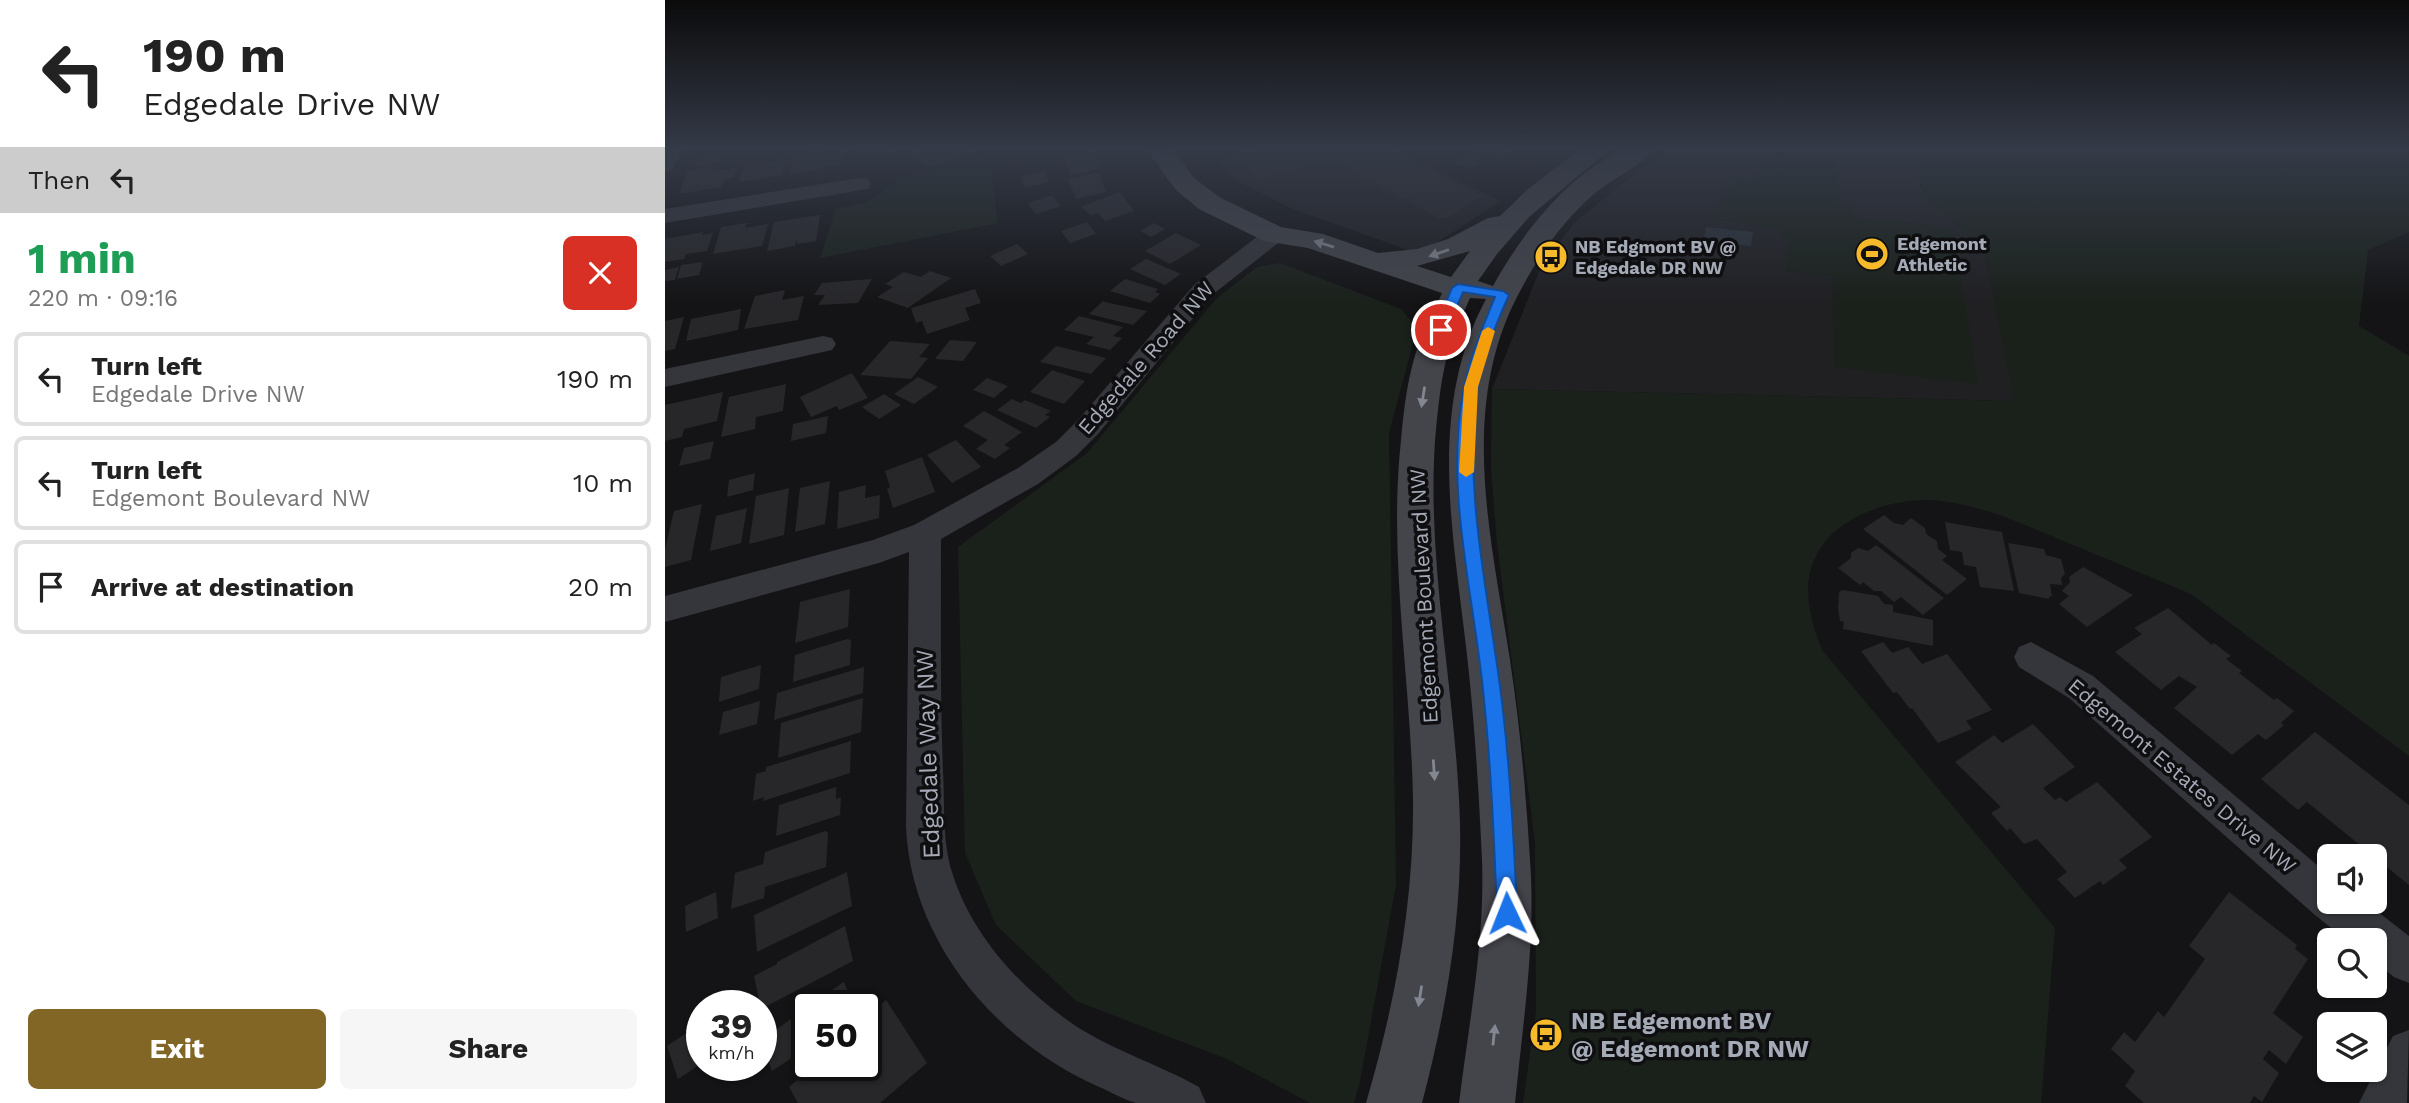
<!DOCTYPE html>
<html lang="en">
<head>
<meta charset="utf-8">
<style>
	:root { --surface:#fff; --page:#f6f6f6; --text:#222; --muted:#767676; --line:#e0e0e0; --accent:#826626 }
	body { margin:0; font-family:"Work Sans",sans-serif; background:var(--page); color:var(--text); height:100vh; display:flex; flex-direction:column; font-size:26px; white-space:nowrap }
	* { box-sizing:border-box; margin:0 }
	p { font-size:23px; color:var(--muted) }
	.icon { flex:none; width:38px; height:38px; fill:none; stroke:currentColor; stroke-width:2; stroke-linecap:round; stroke-linejoin:round }
	.map { position:relative; flex:1; overflow:hidden }
	.panel { display:flex; flex-direction:column; background:var(--surface); width:665px }
	.panel>* { flex:none }
	.banner { background:#fff; color:var(--text); overflow:hidden }
	.buttons { position:absolute; left:1652px; top:844px; display:grid; gap:14px }
	.buttons a { display:grid; place-items:center; width:70px; height:70px; border-radius:10px; background:var(--surface); box-shadow:0 2px 5px #0004; font-size:35px }
	.speed { position:absolute; left:21px; top:990px; display:flex; gap:14px; font-size:35px; font-weight:700; text-align:center }
	.speed>* { display:grid; place-content:center; width:91px; height:91px; border-radius:50%; background:var(--surface); box-shadow:0 2px 5px #0004; line-height:1 }
	.speed small { font-size:18px; font-weight:400 }
	.speed .limit { border:4px solid #111; border-radius:10px; background:#fff; color:#111 }
	.pin { position:absolute; display:grid; place-items:center; width:60px; height:60px; color:#fff; margin:-30px; border:4px solid #fff; border-radius:50%; box-shadow:0 2px 7px #0007 }
	.me { position:absolute; width:77px; margin:-38px; rotate:358deg; stroke-linejoin:round; filter:drop-shadow(0 0 5px #0008) }
	.turn { display:flex; align-items:center; gap:24px; height:147px; padding:0 28px; font-size:32px }
	.turn .icon { width:91px; height:91px; stroke-width:2.5 }
	.turn b { display:block; font-size:49px; line-height:60px }
	.then { display:flex; align-items:center; height:66px; padding:0 28px; background:#0003; gap:14px; font-size:26px }
	.round { display:grid; place-items:center; flex:none; width:74px; height:74px; border-radius:10px; background:var(--page) }
	.summary { display:flex; align-items:center; justify-content:space-between; height:119px; padding:0 28px }
	h1 { font-size:42px; font-weight:700; line-height:52px; color:#1e9e55 }
	.action { display:flex; gap:14px; margin-top:auto; padding:14px 28px }
	.action a { flex:1; height:80px; border-radius:10px; background:var(--accent); color:#fff; font-size:28px; font-weight:700; line-height:80px; text-align:center }
	.action a+a { background:var(--page); color:var(--text) }
	ul { padding:0; list-style:none }
	li { display:flex; align-items:center; gap:21px; height:94px; margin:0 14px 10px; padding:0 14px; border:4px solid var(--line); border-radius:10px }
	li div { flex:1 }
	li b { display:block; font-size:26px }
	li em { font-style:normal }
	main { display:flex; flex:1; min-height:0 }
	.map>svg:first-child { display:block }
	.built { fill:#202023 }
	.green { fill:#1a211b }
	.water { fill:#2a323a }
	.building { fill:#27272a }
	.lines { fill:none; stroke-linecap:round; stroke-linejoin:round }
	.street { fill:#35363b; fill-rule:evenodd }
	.secondary { fill:#43454b; fill-rule:evenodd }
	.oneway { fill:#838791 }
	.route { fill:#1a73e8; stroke:#114b97; stroke-width:2 }
	.slow { fill:#f59e0b }
	.labels { text-anchor:middle; stroke-width:7; stroke-linejoin:round; paint-order:stroke }
	.far-poi-label { font-size:18px; font-weight:bold; fill:#a5aab7; stroke:#0f0f11; text-anchor:start }
	.street-label { font-size:21px; fill:#a5aab7; stroke:#0f0f11 }
	.near-street-label { font-size:24px; fill:#a5aab7; stroke:#0f0f11 }
	.near-poi-label { font-size:24px; font-weight:bold; fill:#a5aab7; stroke:#0f0f11; text-anchor:start }
</style>
</head>
<body>
<main>
<section class="panel">
<div class="banner">
<div class="turn"><svg class="icon" aria-label="left" viewBox="0 0 24 24"><path d="M17 20v-9H6M10 6l-5 5 5 5"/></svg><div><b>190 m</b>Edgedale Drive NW</div></div>
<div class="then">Then<svg class="icon" aria-label="left" viewBox="0 0 24 24"><path d="M17 20v-9H6M10 6l-5 5 5 5"/></svg></div>
</div>
<div class="summary"><div><h1>1 min</h1><p>220 m · 09:16</p></div><a class="round" style="background:#d93025;color:#fff"><svg class="icon" aria-label="close" viewBox="0 0 24 24"><path d="M6 6l12 12M18 6L6 18"/></svg></a></div>
<ul>
<li><svg class="icon" aria-label="left" viewBox="0 0 24 24"><path d="M17 20v-9H6M10 6l-5 5 5 5"/></svg><div><b>Turn left</b><p>Edgedale Drive NW</p></div><em>190 m</em></li>
<li><svg class="icon" aria-label="left" viewBox="0 0 24 24"><path d="M17 20v-9H6M10 6l-5 5 5 5"/></svg><div><b>Turn left</b><p>Edgemont Boulevard NW</p></div><em>10 m</em></li>
<li><svg class="icon" aria-label="arrive" viewBox="0 0 24 24"><path d="M6 21V4h12l-3 4 3 4H6"/></svg><div><b>Arrive at destination</b></div><em>20 m</em></li>
</ul>
<div class="action"><a>Exit</a><a>Share</a></div>
</section>
<div class="map">
<svg width="1744" height="1103" viewBox="0 0 1744 1103">
	<rect width="100%" height="100%" fill="#141416"/>
	<g class="built">
		<path d="M586 150H731L836 201 754 254 623 207 576 183 551 162Z"/>
		<path d="M1004 150H1259L1254 158 1255 186 1262 197 1319 249 1350 401 827 389 875 269 909 223 968 175Z"/>
	</g>
	<g class="green">
		<path d="M1093 150H1171L1173 206 1188 208 1189 217 1288 227 1313 384 1169 367 1167 276 1121 271 1123 238 1116 237V229L1053 220 1057 186H1064L1065 176 1091 178Z"/>
		<path d="M1259 150H1744V232L1703 250 1694 326 1744 356V756L1526 594 1338 516C1313 508 1287 500 1260 500 1208 501 1145 528 1143 588 1143 610 1149 630 1157 650L1390 928 1376 1103H858L871 1011 870 843 832 544 826 467 827 389 1349 401 1319 249 1262 197 1252 175 1254 158Z"/>
		<path d="M324 154 333 223 155 258 171 208 203 202 232 180Z"/>
		<path d="M615 263 736 309 752 328 724 433 731 885 695 1081 689 1103H645L562 1059 411 1001 331 925 300 853 293 547 422 453 551 299 592 267Z"/>
	</g>
	<path class="water" d="M1041 227 1088 232 1086 246 1039 241Z"/>
	<g class="building">
		<path d="M159 150 158 155 179 151 176 165 125 174 130 154Z"/>
		<path d="M198 150H230L223 157 193 154Z"/>
		<path d="M253 150H301L304 152 265 168 243 154Z"/>
		<path d="M432 150 435 169 405 175 400 157Z"/>
		<path d="M598 150H726L817 196 782 218H773L744 202 746 201 743 198 739 200 713 186 716 184H709L684 170 687 169 683 166 680 168 662 159 594 180 573 158Z"/>
		<path d="M809 150H848L830 160Z"/>
		<path d="M806 153 821 160 804 169 789 162Z"/>
		<path d="M52 155 51 158 59 157 57 161 30 167 33 158Z"/>
		<path d="M121 159 117 175 74 182 79 166Z"/>
		<path d="M50 166 49 171 72 167 69 177 59 179 56 187 14 194 23 170Z"/>
		<path d="M380 171 384 182 359 188 356 177Z"/>
		<path d="M433 172 441 192 411 199 403 179Z"/>
		<path d="M455 192 469 211 440 221 433 213 426 215 416 207Z"/>
		<path d="M387 195 396 206 371 214 363 203Z"/>
		<path d="M155 215 151 241 132 244V238L130 246 102 251 109 222Z"/>
		<path d="M422 222 431 234 405 243 396 231Z"/>
		<path d="M82 223 80 228 103 224 97 246 48 254 56 227Z"/>
		<path d="M489 223 500 229 486 237 475 231Z"/>
		<path d="M38 232 37 235 48 233 42 251 21 254 19 259 0 262V239Z"/>
		<path d="M511 233 536 245 505 264 480 251Z"/>
		<path d="M352 244 363 254 336 266 325 256Z"/>
		<path d="M481 259 516 274 500 285 465 269Z"/>
		<path d="M38 262 34 275 12 279 16 265Z"/>
		<path d="M14 267 10 280 0 281V270Z"/>
		<path d="M265 271 286 278 243 308 212 297 228 287 220 284 239 272 256 277Z"/>
		<path d="M207 279 193 303 153 305 160 295H149L157 283Z"/>
		<path d="M460 279 493 289 490 292 495 294 485 303 445 291Z"/>
		<path d="M310 289 316 303 300 308 305 320 262 334 257 321 251 323 246 308Z"/>
		<path d="M120 290 117 300 139 296 133 320 79 329 90 296Z"/>
		<path d="M438 301 440 302 482 311 468 325 424 314Z"/>
		<path d="M76 309 73 330 21 341 26 319Z"/>
		<path d="M414 316 458 327 448 336 457 338 445 350 421 344 429 337 399 330Z"/>
		<path d="M19 317 10 349 0 351V321Z"/>
		<path d="M285 340 312 342 298 361 270 359Z"/>
		<path d="M225 341 265 344 254 357 263 358 246 379 195 375Z"/>
		<path d="M391 346 441 358 426 374 375 362Z"/>
		<path d="M387 370 420 381 399 404 365 392Z"/>
		<path d="M187 373 203 398 174 410 172 406 146 417 135 397Z"/>
		<path d="M253 377 273 387 249 404 229 394Z"/>
		<path d="M322 378 343 386 329 398 308 390Z"/>
		<path d="M121 384 118 411 91 417 90 429 56 437 64 397Z"/>
		<path d="M58 392 52 421 19 429 17 437 0 441V405Z"/>
		<path d="M219 394 236 405 214 419 197 407Z"/>
		<path d="M347 399 356 403 360 400 386 411 380 415 385 417 371 428 332 410Z"/>
		<path d="M319 411 357 432 339 445 345 448 330 459 311 449 323 440 298 426Z"/>
		<path d="M163 416 161 433 126 441 128 424Z"/>
		<path d="M291 440 316 467 287 483 262 455Z"/>
		<path d="M49 441 45 459 14 466 19 448Z"/>
		<path d="M257 457 270 492 228 508 222 489 225 487 220 471Z"/>
		<path d="M90 473 88 490 62 497 64 480Z"/>
		<path d="M165 481 160 524 130 532 135 488Z"/>
		<path d="M201 485 200 498 215 495 214 518 172 529 174 492Z"/>
		<path d="M124 488 119 535 84 544 91 496Z"/>
		<path d="M37 504 26 560 0 567V549L9 511Z"/>
		<path d="M82 508 76 543 45 551 51 516Z"/>
		<path d="M1219 515 1229 523 1238 525 1246 518 1260 528 1261 534 1272 541 1273 549 1282 556 1277 560 1302 579 1282 595 1198 529Z"/>
		<path d="M1280 522 1337 532 1349 591 1315 587 1311 567 1299 565 1297 552 1285 550Z"/>
		<path d="M1343 543 1379 549 1381 555 1396 559 1400 574 1396 578 1397 585 1385 584 1387 597 1384 596V599L1354 593Z"/>
		<path d="M1211 545 1279 598 1258 615 1236 597 1229 602 1216 591H1209L1198 582 1195 585 1173 568 1186 558V553L1193 548 1203 551Z"/>
		<path d="M1418 567 1468 595 1422 627 1394 604 1404 596 1397 591 1405 582 1404 577Z"/>
		<path d="M185 589 183 627 130 643 135 602Z"/>
		<path d="M1178 590 1213 596 1219 604 1228 605V612L1268 620V646L1178 629 1179 622 1175 621 1173 608 1174 592Z"/>
		<path d="M1503 608 1547 645 1549 643 1566 656 1561 659 1577 671 1574 673 1609 700 1612 698 1629 711 1616 723 1619 725 1601 740 1593 734 1567 755 1509 708 1532 687 1514 676 1496 690 1450 652 1477 634 1469 628Z"/>
		<path d="M182 639 186 640 185 665 128 682 130 655Z"/>
		<path d="M1218 642 1227 653 1243 647 1257 664 1282 654 1327 710 1301 721 1307 729 1273 743 1247 708 1245 709 1232 692 1228 693 1196 651Z"/>
		<path d="M96 665 94 689 54 702 56 677Z"/>
		<path d="M199 667 198 693 109 720 112 693Z"/>
		<path d="M198 698 196 732 113 758 116 723Z"/>
		<path d="M95 701 92 724 54 735 58 712Z"/>
		<path d="M1368 724 1410 767 1378 788 1390 800 1395 797 1401 802 1432 782 1487 837 1454 860 1462 868 1438 885 1435 881 1410 898 1392 879 1402 872 1372 839 1359 844 1345 828 1342 831 1326 813 1336 807 1290 762 1329 735 1337 743Z"/>
		<path d="M1650 732 1744 805V885L1642 802 1633 810 1596 779Z"/>
		<path d="M186 741 185 773 98 801 99 797 88 801 91 774 101 771V767Z"/>
		<path d="M171 787V799L176 797 175 815 111 836 114 805Z"/>
		<path d="M160 831 163 832 161 867 100 887 99 898 66 909 70 873 98 864 100 852Z"/>
		<path d="M182 872 187 906 92 952 89 915Z"/>
		<path d="M51 892 53 918 21 932 20 906Z"/>
		<path d="M1564 892 1632 945 1630 949 1643 959 1608 1013 1638 1037 1621 1064 1604 1050 1598 1059 1614 1073 1597 1102 1589 1096 1585 1103H1479L1460 1086 1470 1071 1446 1049 1459 1032 1470 1042 1493 1011 1499 1017 1540 959 1524 946Z"/>
		<path d="M180 926 188 961 96 1009 89 976 112 964V962Z"/>
		<path d="M179 982 184 994 188 991 194 1006H143Z"/>
		<path d="M221 1000 262 1063 215 1103H133L124 1087 150 1066H201V1016Z"/>
		<path d="M142 1007V1048L107 1071 96 1041Z"/>
		<path d="M37 1023V1063L13 1079 2 1046Z"/>
	</g>
	<g class="lines">
		<g class="street">
			<path d="M0 150H17L7 170 0 172Z"/>
			<path d="M195 178 203 179 206 184 203 189 0 223V209Z"/>
			<path d="M609 228 617 230 620 235 617 240 547 295 433 434 411 456 373 484 276 539C276 617 275 694 278 772 280 805 277 840 287 872 305 931 349 981 398 1017 439 1048 490 1062 534 1087L541 1103C521 1103 490 1103 471 1103 459 1100 444 1091 432 1086 331 1041 246 942 241 827L244 552 214 563 0 622V596L208 540 249 525 353 468 391 442 413 420 529 285 601 230Z"/>
			<path d="M158 336 167 338 171 344 167 350 0 387V369Z"/>
			<path d="M1366 642 1428 676 1664 875V901H1699L1744 936V983L1729 977 1710 962V940H1681L1650 915 1404 698 1354 667 1349 657 1354 647Z"/>
			<path d="M1744 1030 1742 1103H1694L1728 1036Z"/>
		</g>
		<path class="secondary" d="M482 150H508L529 178 554 197 616 227 658 234 713 253 752 249 783 239 823 218 835 216 863 189 914 150H944L864 217 832 254 813 281 828 286C856 235 901 176 955 152 964 148 978 150 988 150 976 166 945 180 929 194 894 224 868 264 848 305 795 417 827 543 845 660 855 726 861 793 865 860 871 941 858 1022 850 1103H794C804 1022 820 942 817 860 814 795 810 729 803 664 790 541 760 413 821 299L805 298C799 312 791 327 786 342 776 373 773 408 770 441 762 561 788 680 794 799 800 902 783 1004 757 1103H701C730 1004 749 903 748 800 746 680 723 560 736 440 739 407 743 372 755 341 761 324 770 309 777 293L643 248 599 241 534 209 511 190ZM805 251 786 277 752 266Z"/>
	</g>
	<defs><path id="oneway-solid" d="M-6-.8H1V-3.2L6.5 0L1 3.2V.8H-6Z" transform="scale(1.75)"/></defs>
	<g class="oneway">
		<use href="#oneway-solid" transform="translate(659 244) rotate(-163)"/>
		<use href="#oneway-solid" transform="translate(774 253) rotate(161)"/>
		<use href="#oneway-solid" transform="translate(758 397) rotate(99)"/>
		<use href="#oneway-solid" transform="translate(769 770) rotate(86)"/>
		<use href="#oneway-solid" transform="translate(755 996) rotate(99)"/>
		<use href="#oneway-solid" transform="translate(829 1035) rotate(-84)"/>
	</g>
	<linearGradient id="sky" x2="0" y2="1"><stop stop-color="#0b0b0c"/><stop offset="0.49" stop-color="#343a47"/><stop offset="1" stop-color="#343a47" stop-opacity="0"/></linearGradient>
	<rect width="1744" height="304" fill="url(#sky)"/>
	<path class="route" d="M793 284 838 291 844 295C831 324 817 358 812 390 799 489 822 588 835 686 845 761 849 837 852 913L849 921 842 924 835 921 832 913C829 838 826 764 818 690 808 591 779 487 799 388 805 357 818 326 830 297L798 292 782 330 776 334 771 333 769 330 787 288Z"/>
	<path class="slow" d="M823 327 830 331 813 387 809 472 801 477 794 472 799 387 817 331Z"/>
	<defs>
		<symbol id="stadium-disc" viewBox="-11 -11 22 22"><circle r="9.5" fill="#f7ba2b" stroke="#0f0f11"/><path d="M0-5a6.5 5 0 1 0 0 10a6.5 5 0 1 0 0-10ZM-3.5-1.8h7v3.6h-7Z" fill="#111"/></symbol>
		<symbol id="bus-disc" viewBox="-11 -11 22 22"><circle r="9.5" fill="#f7ba2b" stroke="#0f0f11"/><path d="M-5-6H5V4H4V6H2V4H-2V6H-4V4H-5ZM-3.5-4V0h7V-4ZM-3.5 1.2v1.5H-2V1.2ZM2 1.2v1.5H3.5V1.2Z" fill="#111"/></symbol>
	</defs>
	<g fill-rule="evenodd">
		<use href="#stadium-disc" x="1188" y="235" width="38" height="38"/>
		<use href="#bus-disc" x="867" y="238" width="38" height="38"/>
		<use href="#bus-disc" x="862" y="1016" width="38" height="38"/>
	</g>
	<g class="labels">
		<g class="far-poi-label">
			<text x="1232" y="250">Edgemont<tspan x="1232" dy="21">Athletic</tspan></text>
			<text x="910" y="253">NB Edgmont BV @<tspan x="910" dy="21">Edgedale DR NW</tspan></text>
		</g>
		<g class="street-label">
			<text transform="translate(481 358) rotate(-49)" y="7">Edgedale Road NW</text>
			<text transform="translate(759 596) rotate(-93)" y="7">Edgemont Boulevard NW</text>
			<text transform="translate(1517 776) rotate(40)" y="7">Edgemont Estates Drive NW</text>
		</g>
		<g class="near-street-label">
			<text transform="translate(263 754) rotate(-92)" y="8">Edgedale Way NW</text>
		</g>
		<g class="near-poi-label">
			<text x="906" y="1029">NB Edgemont BV<tspan x="906" dy="28">@ Edgemont DR NW</tspan></text>
		</g>
	</g>
</svg>
<div class="buttons">
<a><svg class="icon" aria-label="sound" viewBox="0 0 24 24"><path d="M4 9h4l5-4v14l-5-4H4zM17 9q2 3 0 6"/></svg></a>
<a><svg class="icon" aria-label="search" viewBox="0 0 24 24"><circle cx="10" cy="10" r="6"/><path d="M15 15l6 6"/></svg></a>
<a><svg class="icon" aria-label="layers" viewBox="0 0 24 24"><path d="M12 4l9 5-9 5-9-5zM3 14l9 5 9-5"/></svg></a>
</div>
<div class="speed"><div>39<small>km/h</small></div><div class="limit">50</div></div>
<div class="pin" style="left:776px;top:330px;background:#d93025"><svg class="icon" aria-label="arrive" viewBox="0 0 24 24"><path d="M6 21V4h12l-3 4 3 4H6"/></svg></div>
<svg class="me" style="left:842px;top:913px" viewBox="-20 -20 40 40"><path d="M0-17L14 15 0 8-14 15z" fill="#1a73e8" stroke="#fff" stroke-width="4"/></svg>
</div>
</main>
</body>
</html>
